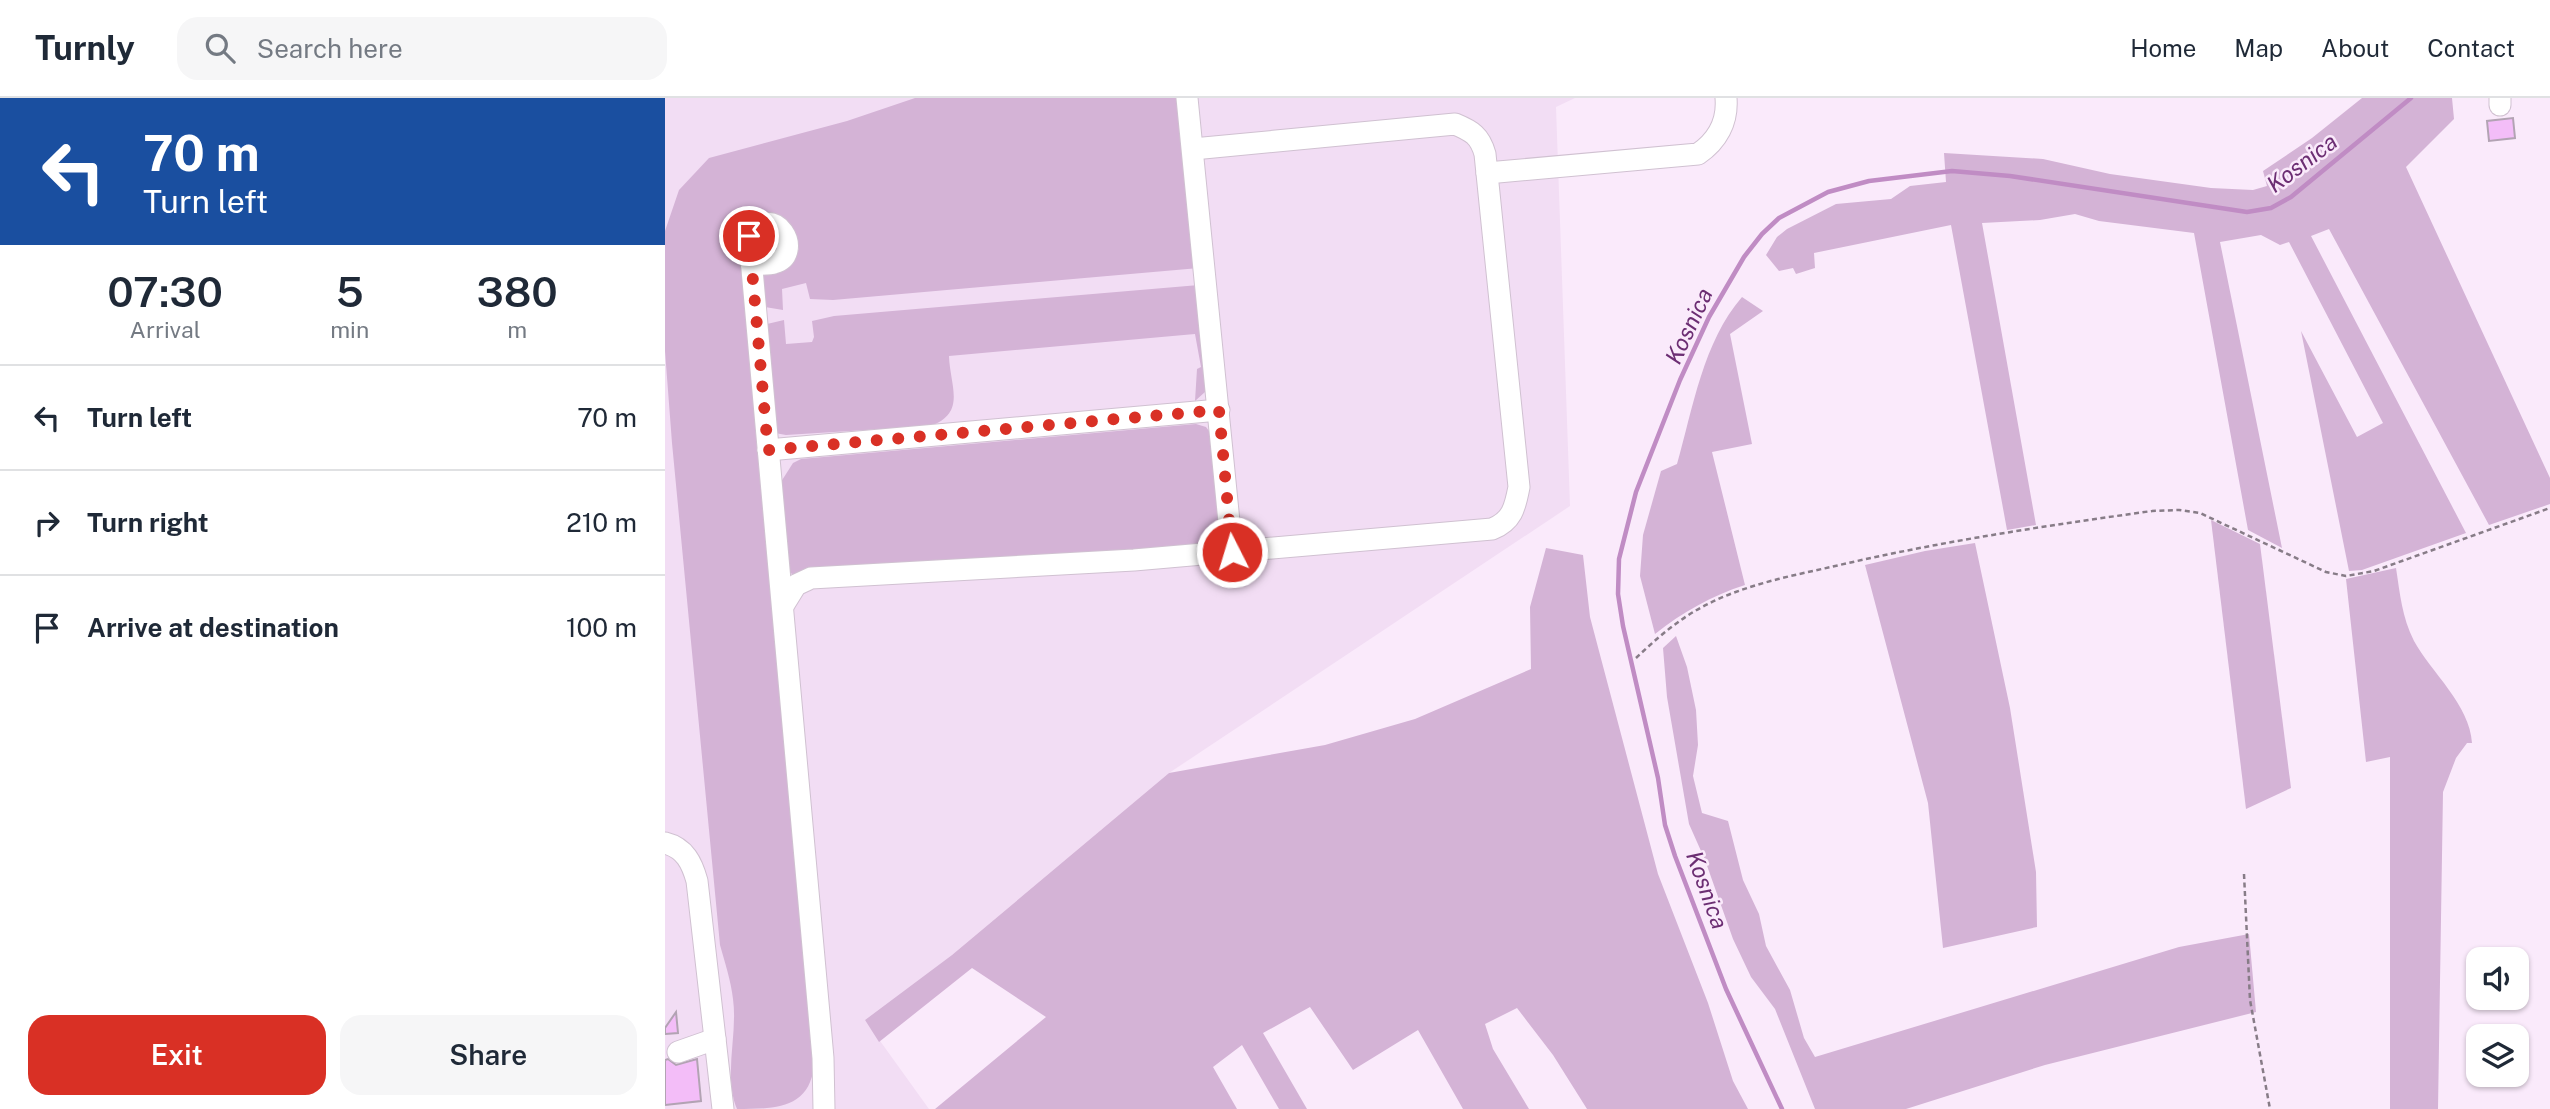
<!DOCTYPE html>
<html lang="en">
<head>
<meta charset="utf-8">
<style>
	:root { --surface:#fff; --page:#f6f6f7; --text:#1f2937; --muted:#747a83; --line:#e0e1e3; --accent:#d93025 }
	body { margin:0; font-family:"Public Sans",sans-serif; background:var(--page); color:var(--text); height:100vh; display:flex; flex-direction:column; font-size:26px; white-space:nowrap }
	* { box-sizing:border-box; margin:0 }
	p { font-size:23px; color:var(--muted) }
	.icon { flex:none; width:38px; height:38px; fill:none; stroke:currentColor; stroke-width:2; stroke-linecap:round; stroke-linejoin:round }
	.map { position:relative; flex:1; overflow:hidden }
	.side { display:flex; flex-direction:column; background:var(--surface); width:665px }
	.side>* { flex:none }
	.top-card { background:#1a4fa0; color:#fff; overflow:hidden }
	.fabs { position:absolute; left:1801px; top:849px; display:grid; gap:14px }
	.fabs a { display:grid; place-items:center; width:63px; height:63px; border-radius:14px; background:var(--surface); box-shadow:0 2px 5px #0004; font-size:35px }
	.pin { position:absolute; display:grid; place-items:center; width:60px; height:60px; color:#fff; margin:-30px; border:4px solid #fff; border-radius:50%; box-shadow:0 2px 7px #0007 }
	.me { position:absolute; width:77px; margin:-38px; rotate:355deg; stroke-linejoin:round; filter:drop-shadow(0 0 5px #0008) }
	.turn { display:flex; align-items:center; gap:24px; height:147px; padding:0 28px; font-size:32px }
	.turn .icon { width:91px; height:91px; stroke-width:2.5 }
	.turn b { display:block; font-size:49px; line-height:60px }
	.eta { display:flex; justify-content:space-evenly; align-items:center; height:119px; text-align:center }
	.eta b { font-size:42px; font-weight:600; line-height:49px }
	.primary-button { display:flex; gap:14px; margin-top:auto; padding:14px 28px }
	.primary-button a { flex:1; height:80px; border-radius:21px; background:var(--accent); color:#fff; font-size:28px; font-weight:600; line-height:80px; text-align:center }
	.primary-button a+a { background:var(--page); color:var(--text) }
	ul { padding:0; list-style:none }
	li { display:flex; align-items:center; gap:21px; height:105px; padding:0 28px; border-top:2px solid var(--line) }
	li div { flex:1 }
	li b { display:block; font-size:26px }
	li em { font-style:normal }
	header { display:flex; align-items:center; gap:42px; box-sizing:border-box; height:98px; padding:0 35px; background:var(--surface); border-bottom:2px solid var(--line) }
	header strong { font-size:33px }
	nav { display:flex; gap:38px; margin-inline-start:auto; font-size:24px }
	.search { width:490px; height:63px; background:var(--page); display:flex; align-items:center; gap:18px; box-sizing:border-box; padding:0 24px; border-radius:21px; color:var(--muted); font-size:26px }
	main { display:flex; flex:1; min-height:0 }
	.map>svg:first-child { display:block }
	.built { fill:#f2ddf4 }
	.green { fill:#d4b3d6 }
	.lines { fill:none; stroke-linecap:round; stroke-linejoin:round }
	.stream { stroke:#c08cc4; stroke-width:4.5 }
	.building { fill:#f3bdf8; stroke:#b2a3b3; stroke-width:2 }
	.minor-casing { stroke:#d0c1d1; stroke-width:23 }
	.path { stroke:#877c87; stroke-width:2.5; stroke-dasharray:5 3.5; stroke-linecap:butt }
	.minor { stroke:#fff; stroke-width:21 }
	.route { stroke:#d93025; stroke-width:12; stroke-dasharray:0 21.6 }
	.labels { text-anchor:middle; stroke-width:5; stroke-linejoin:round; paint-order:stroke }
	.water-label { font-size:23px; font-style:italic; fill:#6c2e73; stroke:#faeafb }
</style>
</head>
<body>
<header>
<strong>Turnly</strong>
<div class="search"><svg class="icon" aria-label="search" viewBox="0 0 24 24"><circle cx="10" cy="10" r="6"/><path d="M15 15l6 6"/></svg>Search here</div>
<nav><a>Home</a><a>Map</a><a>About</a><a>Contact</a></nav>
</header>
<main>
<section class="side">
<div class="top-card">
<div class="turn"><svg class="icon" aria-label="left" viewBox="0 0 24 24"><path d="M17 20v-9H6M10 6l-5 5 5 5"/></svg><div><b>70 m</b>Turn left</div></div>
</div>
<div class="eta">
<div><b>07:30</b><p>Arrival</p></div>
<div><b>5</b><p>min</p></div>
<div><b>380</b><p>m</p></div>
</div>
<ul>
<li><svg class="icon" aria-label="left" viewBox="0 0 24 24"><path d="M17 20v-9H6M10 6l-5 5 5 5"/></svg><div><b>Turn left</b></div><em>70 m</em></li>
<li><svg class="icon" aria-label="right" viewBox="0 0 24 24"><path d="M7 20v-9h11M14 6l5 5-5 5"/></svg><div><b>Turn right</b></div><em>210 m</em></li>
<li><svg class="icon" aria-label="arrive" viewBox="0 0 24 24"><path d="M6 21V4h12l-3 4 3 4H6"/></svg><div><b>Arrive at destination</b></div><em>100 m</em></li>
</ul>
<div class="primary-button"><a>Exit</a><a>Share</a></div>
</section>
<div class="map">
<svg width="1885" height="1011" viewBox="0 0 1885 1011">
	<rect width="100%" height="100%" fill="#faeafb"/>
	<path class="built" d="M0 0H910L891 9 905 408 504 675 287 857 200 922 264 1011H0Z"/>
	<g class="green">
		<path d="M250 0H518L534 170 168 202 145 201 141 185 117 191 118 212 100 209 97 178 124 166 134 151C130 135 119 118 100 117 95 117 88 121 84 122L76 135 91 338 149 968C144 1011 110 1011 72 1011 58 977 73 937 68 901 66 883 60 865 55 847L7 345 0 253V133L14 92 44 60 182 23Z"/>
		<path d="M1697 0H1787L1789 21 1741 69 1885 380V406L1824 427 1664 131 1646 138 1801 435 1697 472 1684 473 1636 233 1692 339 1718 325 1624 144 1615 147 1596 137 1555 144 1617 450 1583 432 1529 135 1434 123 1410 116 1375 122 1317 125 1371 427 1342 432 1286 127 1149 155 1150 170 1131 176 1128 170 1114 173 1101 157 1112 139 1122 131 1171 106 1226 101 1245 88 1281 84 1279 55 1378 61 1445 76 1546 90 1588 92 1602 88 1598 73 1647 40Z"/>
		<path d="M534 187 542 281 540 294 530 303 532 271 536 269 530 236 284 258C285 288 302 315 265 328L121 337 110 335 102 226 119 222 121 246 147 244 149 239 147 223 169 218Z"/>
		<path d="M1077 199 1098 213 1065 236 1087 346 1047 354 1080 487C1046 498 1018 514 990 536L975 478 978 437 996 373 1012 366C1028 310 1038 244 1077 199Z"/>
		<path d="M531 326 541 329 544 333 557 430C553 443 547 445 535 449L131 477 121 474 114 387 128 365 136 361Z"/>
		<path d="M1546 422 1595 446 1626 690 1581 711Z"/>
		<path d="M1310 445 1345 610 1371 774 1372 829 1278 850 1263 705 1200 467 1260 453Z"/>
		<path d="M881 450 918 457 925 519 993 776 1043 905 1068 983 1083 1011H922L888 957 852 910 820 926 828 951 864 1011H798L753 932 688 972 645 909 598 935 642 1011H614L577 947 548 969 572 1011H270L381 919 307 870 214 944 200 922 287 857 504 675 660 647 750 621 866 571 865 509Z"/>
		<path d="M1731 470C1735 496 1737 519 1749 543 1766 574 1805 607 1807 645H1802L1791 660 1778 694 1773 1011H1725V659L1701 664 1681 481Z"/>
		<path d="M1011 538 1022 569 1031 612 1033 647 1028 678 1037 715 1063 723 1078 782 1094 816 1101 848 1125 892 1139 940 1150 959 1514 849 1584 836 1591 914 1380 967 1241 1011H1150L1110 911 1086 879 1068 841 1040 762 1024 726 1002 599 998 550Z"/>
	</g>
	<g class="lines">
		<path class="stream" d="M1117 1011 1061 891 1010 758 1000 727 993 680 958 528 953 496 954 461 971 394 1015 282 1044 219 1079 159 1097 136 1114 120 1163 94 1204 83 1287 73 1345 78 1582 114 1606 110 1626 99 1746 0"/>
	</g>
	<g class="building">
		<path d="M1848 20 1850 40 1824 43 1822 23Z"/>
		<path d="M11 914 13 935 0 936V930Z"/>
		<path d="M3 961 11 967 32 961 36 1003 0 1007V962Z"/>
	</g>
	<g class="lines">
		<defs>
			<g id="minor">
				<path d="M522 0 567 454"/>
				<path d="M1835 0V7"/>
				<path d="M822 75 1033 56C1052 43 1063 24 1061 0"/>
				<path d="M86 166C94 166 103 167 109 165 141 156 109 101 84 138L158 960 159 1011"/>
				<path d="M103 352 554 312"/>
				<path d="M118 508 131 487 146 480 469 462 827 431C847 423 850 410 854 389L820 56C815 38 807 33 790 26L528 51"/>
				<path d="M0 745C20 750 27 765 32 783L58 1011"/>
				<path d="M13 954 50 941"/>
			</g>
		</defs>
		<use href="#minor" class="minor-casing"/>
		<g class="path">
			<path d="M971 560C992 540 1016 519 1043 506 1080 487 1125 478 1166 469 1272 444 1379 428 1487 413L1514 412 1535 415 1661 474 1681 478 1709 473 1885 410"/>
			<path d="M1579 776 1585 902 1605 1011"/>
		</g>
		<use href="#minor" class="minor"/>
	</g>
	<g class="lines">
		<path class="route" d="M84 138 103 352 554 312 567 454"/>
	</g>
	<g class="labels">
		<g class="water-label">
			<text transform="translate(1637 65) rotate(-37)" y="8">Kosnica</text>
			<text transform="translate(1024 228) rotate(-65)" y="8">Kosnica</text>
			<text transform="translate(1042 792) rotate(70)" y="8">Kosnica</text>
		</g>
	</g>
</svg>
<div class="fabs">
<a><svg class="icon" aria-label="sound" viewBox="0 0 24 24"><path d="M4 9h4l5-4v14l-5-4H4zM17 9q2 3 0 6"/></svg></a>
<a><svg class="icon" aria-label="layers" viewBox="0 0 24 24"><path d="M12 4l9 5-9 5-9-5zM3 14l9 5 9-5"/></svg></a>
</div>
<div class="pin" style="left:84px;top:138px;background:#d93025"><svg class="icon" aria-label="arrive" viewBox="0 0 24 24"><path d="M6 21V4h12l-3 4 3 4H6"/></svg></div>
<svg class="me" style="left:567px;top:454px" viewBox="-20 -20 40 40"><circle r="17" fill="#d93025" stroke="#fff" stroke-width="3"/><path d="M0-11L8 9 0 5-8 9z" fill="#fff"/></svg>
</div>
</main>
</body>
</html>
